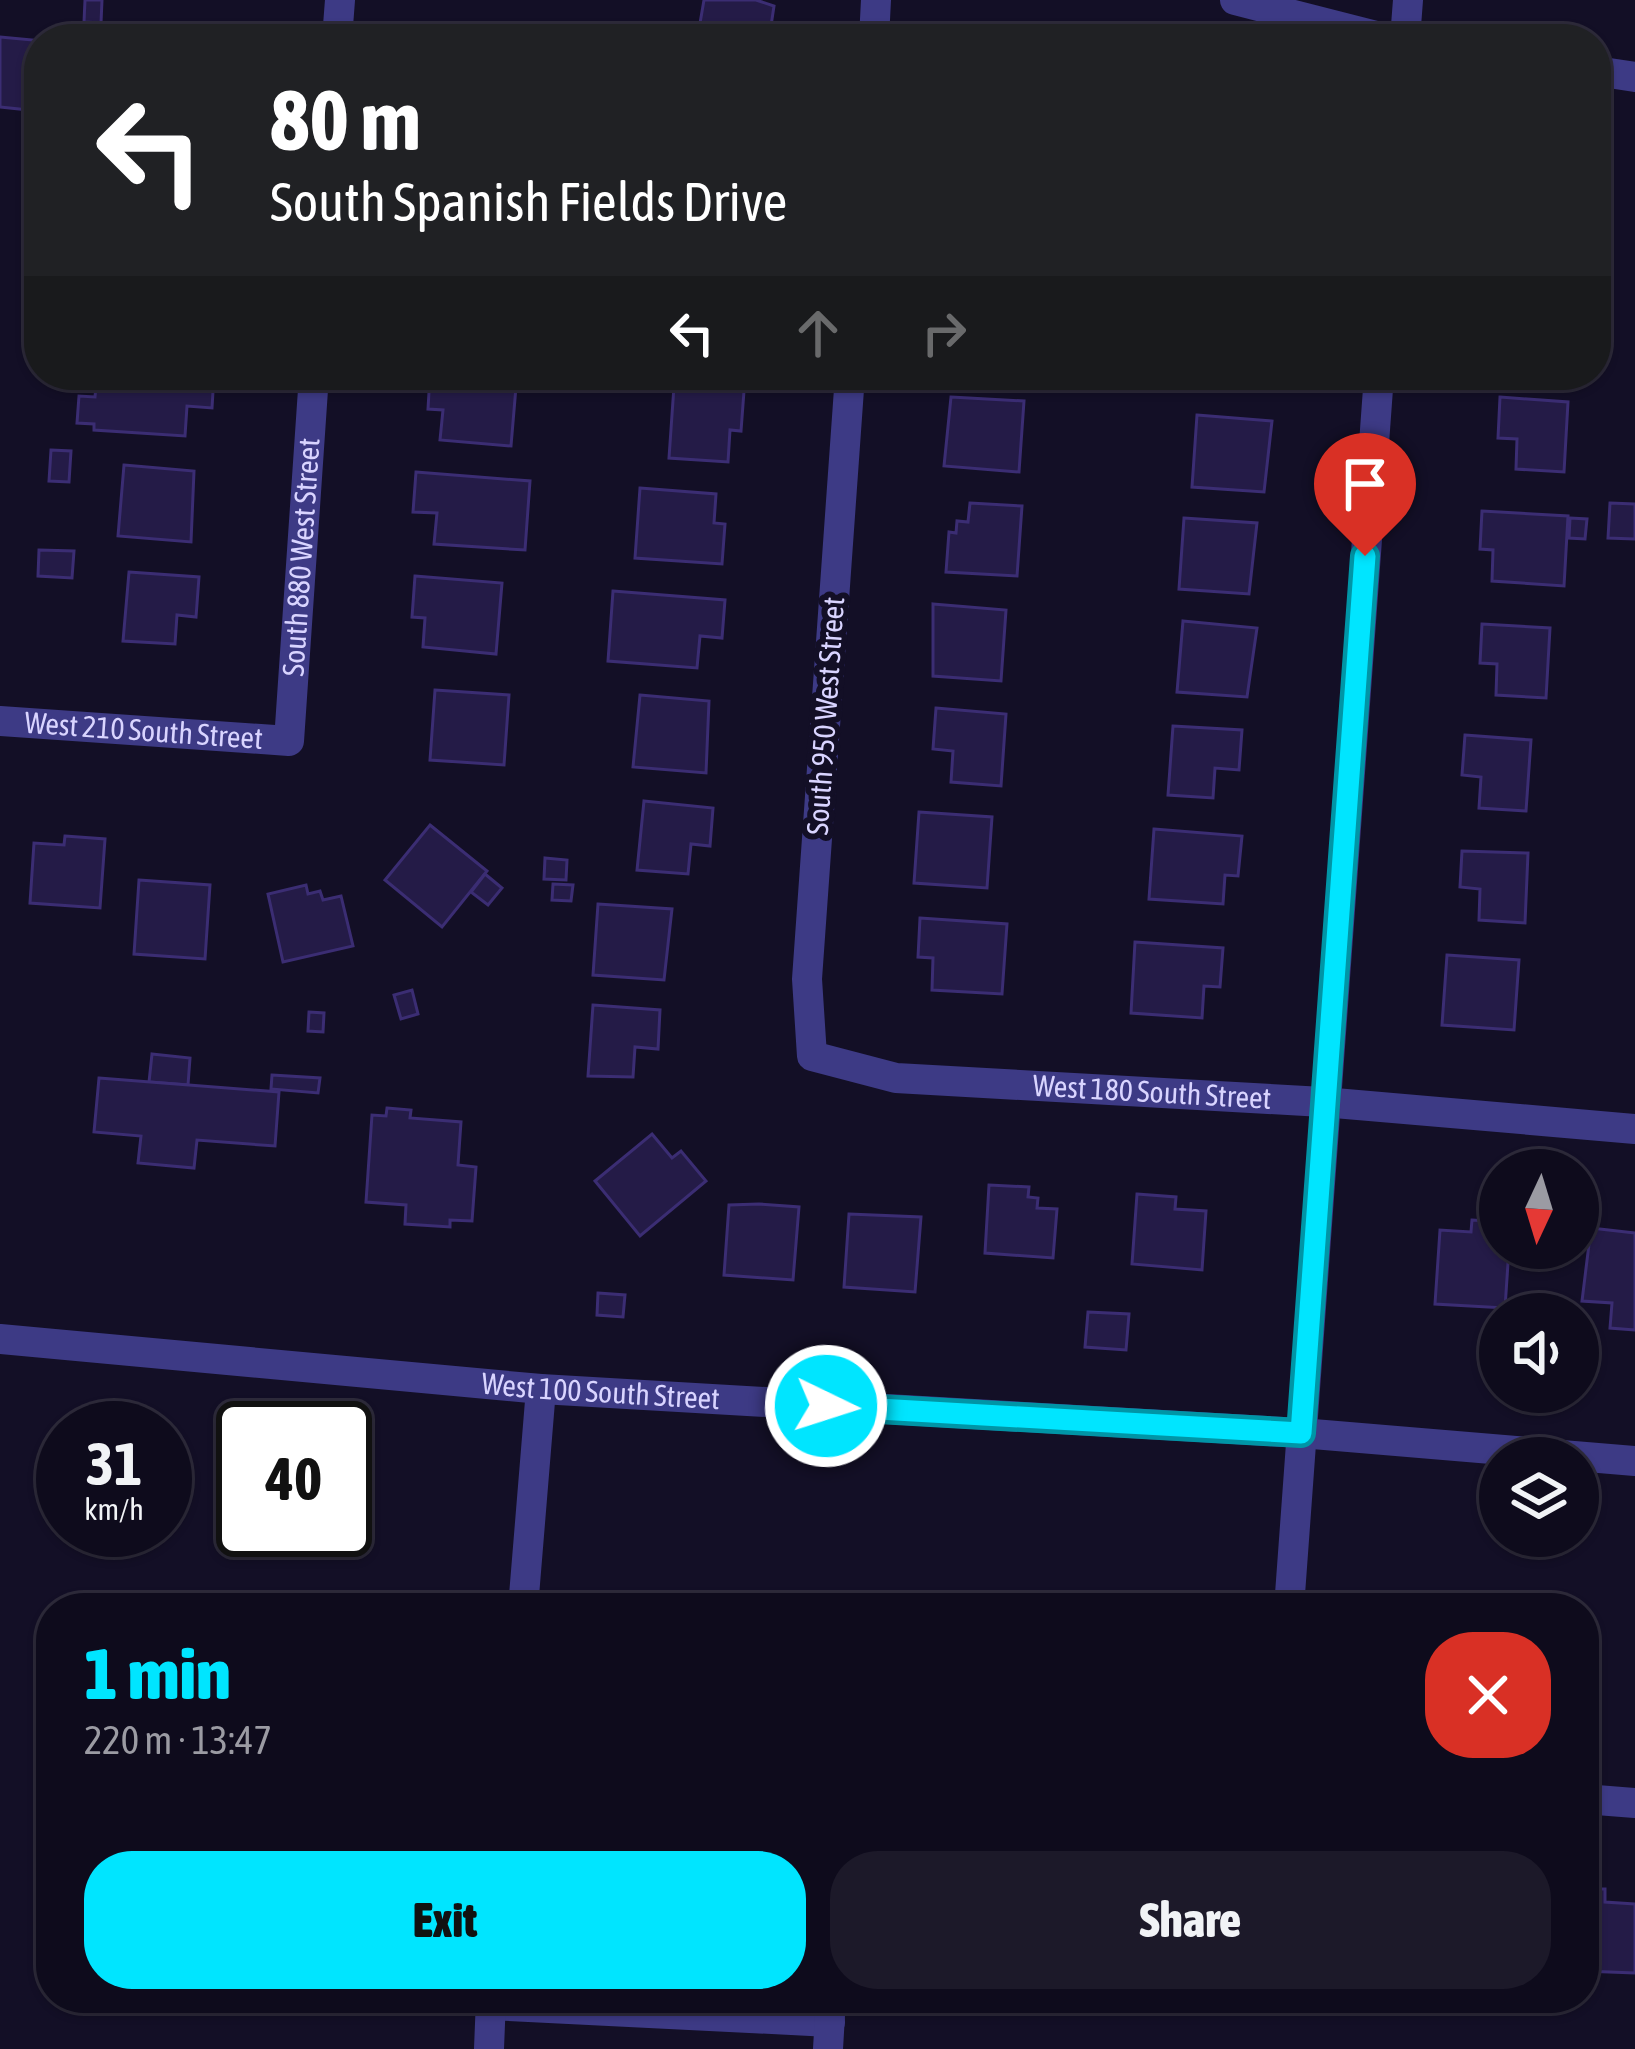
<!DOCTYPE html>
<html lang="en">
<head>
<meta charset="utf-8">
<style>
	:root { --surface:#0e0b1c; --page:#1c1929; --text:#f1f3f6; --muted:#9b9ba3; --line:#2e2b3b; --accent:#00e5ff }
	body { margin:0; font-family:"Asap Condensed",sans-serif; background:var(--page); color:var(--text); height:100vh; display:flex; flex-direction:column; font-size:45px; white-space:nowrap }
	* { box-sizing:border-box; margin:0 }
	p { font-size:39px; color:var(--muted) }
	.icon { flex:none; width:66px; height:66px; fill:none; stroke:currentColor; stroke-width:2; stroke-linecap:round; stroke-linejoin:round }
	.map { position:relative; flex:1; overflow:hidden }
	.details { position:absolute; left:36px; top:1593px; width:1563px; height:420px; display:flex; flex-direction:column; background:var(--surface); border-radius:48px; box-shadow:0 3px 9px #0004,0 0 0 3px var(--line) }
	.details>* { flex:none }
	.banner { position:absolute; left:24px; top:24px; width:1587px; height:366px; border-radius:48px; box-shadow:0 3px 9px #0004,0 0 0 3px var(--line); background:#202124; color:#fff; overflow:hidden }
	.needle { width:78px; rotate:184deg }
	.buttons { position:absolute; left:1479px; top:1149px; display:grid; gap:24px }
	.buttons a { display:grid; place-items:center; width:120px; height:120px; border-radius:50%; background:var(--surface); box-shadow:0 3px 9px #0004,0 0 0 3px var(--line); font-size:60px }
	.speed { position:absolute; left:36px; top:1401px; display:flex; gap:24px; font-size:60px; font-weight:700; text-align:center }
	.speed>* { display:grid; place-content:center; width:156px; height:156px; border-radius:50%; background:var(--surface); box-shadow:0 3px 9px #0004,0 0 0 3px var(--line); line-height:1 }
	.speed small { font-size:30px; font-weight:400 }
	.speed .limit { border:6px solid #111; border-radius:18px; background:#fff; color:#111 }
	.pin { position:absolute; display:grid; place-items:center; width:102px; height:102px; color:#fff; margin:-123px -51px; border-radius:50% 50% 50% 0; rotate:-45deg; box-shadow:0 0 12px #0007 }
	.pin .icon { rotate:45deg }
	.me { position:absolute; width:132px; margin:-66px; rotate:94deg; stroke-linejoin:round; filter:drop-shadow(0 0 9px #0008) }
	.turn { display:flex; align-items:center; gap:42px; height:252px; padding:0 48px; font-size:54px }
	.turn .icon { width:156px; height:156px; stroke-width:2.5 }
	.turn b { display:block; font-size:84px; line-height:102px }
	.lanes { display:flex; align-items:center; height:114px; padding:0 48px; background:#0003; justify-content:center; gap:60px; direction:ltr }
	.lanes .off { opacity:.35 }
	.round { display:grid; place-items:center; flex:none; width:126px; height:126px; border-radius:48px; background:var(--page) }
	.overview { display:flex; align-items:center; justify-content:space-between; height:204px; padding:0 48px }
	h1 { font-size:72px; font-weight:800; line-height:90px; color:var(--accent) }
	.primary-button { display:flex; gap:24px; margin-top:auto; padding:24px 48px }
	.primary-button a { flex:1; height:138px; border-radius:48px; background:var(--accent); color:#111; font-size:48px; font-weight:800; line-height:138px; text-align:center }
	.primary-button a+a { background:var(--page); color:var(--text) }
	.map>svg:first-child { display:block }
	.building { fill:#241b47; stroke:#3b2d73; stroke-width:3 }
	.lines { fill:none; stroke-linecap:round; stroke-linejoin:round }
	.minor { stroke:#3d3a85; stroke-width:30 }
	.route-casing { stroke:#0095a6; stroke-width:30 }
	.route { stroke:#00e5ff; stroke-width:21 }
	.labels { text-anchor:middle; stroke-width:12; stroke-linejoin:round; paint-order:stroke }
	.street-label { font-size:30px; fill:#d9d4ff; stroke:#130f26 }
</style>
</head>
<body>
<div class="map">
<svg width="1635" height="2049" viewBox="0 0 1635 2049">
	<rect width="100%" height="100%" fill="#130f26"/>
	<g class="building">
		<path d="M85 0H102L101 23 84 22Z"/>
		<path d="M704 0H756L774 6 769 39 699 29Z"/>
		<path d="M0 37 33 40 29 110 0 107Z"/>
		<path d="M1596 178 1601 179 1599 250H1596Z"/>
		<path d="M97 375H214L212 408 187 406 185 436 94 430V424L77 423 79 396 95 397Z"/>
		<path d="M430 375H517L511 446 440 440 443 410 428 409Z"/>
		<path d="M1182 375H1252V384Z"/>
		<path d="M674 386 744 391 741 431 730 430 728 462 669 458Z"/>
		<path d="M951 397 1024 401 1019 472 944 466Z"/>
		<path d="M1500 397 1568 402 1564 472 1516 469 1517 439 1498 438Z"/>
		<path d="M1197 415 1272 421 1264 492 1192 487Z"/>
		<path d="M51 450 71 451 69 482 49 481Z"/>
		<path d="M124 465 194 471 191 542 118 536Z"/>
		<path d="M416 472 530 481 525 550 434 544 437 513 413 512Z"/>
		<path d="M640 488 716 494 714 523 725 524 722 564 635 558Z"/>
		<path d="M970 503 1022 506 1017 576 946 572 949 532 956 533 957 521 968 522Z"/>
		<path d="M1610 503 1635 504V539L1608 538Z"/>
		<path d="M1482 511 1568 516 1564 586 1492 581 1493 550 1480 549Z"/>
		<path d="M1184 518 1257 523 1249 594 1179 589Z"/>
		<path d="M1570 518 1587 519 1585 539 1569 538Z"/>
		<path d="M39 550 74 551 72 578 38 576Z"/>
		<path d="M129 572 199 577 196 617 177 615 175 644 123 641Z"/>
		<path d="M415 576 502 583 496 654 423 647 425 618 412 617Z"/>
		<path d="M613 591 725 600 722 638 700 636 697 668 608 661Z"/>
		<path d="M933 604 1006 610 1001 681 933 676Z"/>
		<path d="M1183 621 1257 628 1247 697 1177 692Z"/>
		<path d="M1482 624 1550 628 1546 698 1496 695 1497 664 1480 663Z"/>
		<path d="M435 690 509 695 504 765 430 760Z"/>
		<path d="M640 695 709 701 706 773 633 767Z"/>
		<path d="M936 708 1006 714 1001 786 951 782 953 751 933 749Z"/>
		<path d="M1173 726 1242 730 1239 770 1215 768 1213 798 1168 795Z"/>
		<path d="M1465 735 1531 740 1526 811 1479 808 1481 777 1462 775Z"/>
		<path d="M644 801 713 808 710 846 691 844 688 874 637 870Z"/>
		<path d="M919 812 992 817 987 888 914 883Z"/>
		<path d="M430 825 487 871 442 927 385 880Z"/>
		<path d="M1154 829 1242 836 1238 876 1225 875 1223 904 1149 899Z"/>
		<path d="M65 836 105 839 100 908 30 903 34 843 64 845Z"/>
		<path d="M1462 851 1528 853 1525 923 1479 920 1480 889 1460 887Z"/>
		<path d="M545 858 567 860 566 880 544 879Z"/>
		<path d="M485 874 502 888 488 905 471 892Z"/>
		<path d="M139 880 210 885 205 959 134 954Z"/>
		<path d="M553 884 573 885 571 901 552 900Z"/>
		<path d="M306 885 308 894 320 891 323 900 341 896 353 946 283 962 268 894Z"/>
		<path d="M598 904 672 909 664 980 593 975Z"/>
		<path d="M920 918 1007 924 1002 994 932 990 933 958 918 957Z"/>
		<path d="M1135 942 1223 948 1220 987 1204 986 1202 1018 1131 1013Z"/>
		<path d="M1447 955 1519 960 1514 1030 1442 1025Z"/>
		<path d="M412 990 418 1014 401 1019 394 995Z"/>
		<path d="M593 1005 660 1010 658 1049 635 1047 633 1077 588 1076Z"/>
		<path d="M309 1012 324 1013 323 1032 308 1031Z"/>
		<path d="M152 1054 190 1058 188 1085 149 1082Z"/>
		<path d="M272 1075 320 1078 318 1093 271 1089Z"/>
		<path d="M99 1078 279 1092 275 1146 197 1140 194 1168 138 1163 141 1136 94 1132Z"/>
		<path d="M387 1108 411 1110 410 1118 461 1122 458 1165 476 1167 472 1221 450 1220V1227L405 1224 406 1205 366 1202 372 1115 386 1116Z"/>
		<path d="M652 1134 672 1158 681 1151 706 1181 640 1236 595 1181Z"/>
		<path d="M989 1185 1029 1187 1028 1197 1038 1198 1037 1208 1057 1209 1053 1258 985 1253Z"/>
		<path d="M1137 1194 1176 1197 1175 1209 1206 1211 1202 1270 1132 1264Z"/>
		<path d="M759 1204 799 1207 793 1280 724 1275 729 1205Z"/>
		<path d="M849 1214 921 1217 915 1292 844 1287Z"/>
		<path d="M1472 1220 1500 1222V1248H1509L1505 1308 1435 1304 1440 1230 1471 1232Z"/>
		<path d="M1591 1228 1635 1233V1330L1610 1328 1612 1303 1582 1301Z"/>
		<path d="M598 1293 625 1295 623 1317 597 1315Z"/>
		<path d="M1088 1312 1129 1314 1126 1350 1085 1347Z"/>
		<path d="M1584 1889H1605V1902L1635 1904V1973L1584 1971Z"/>
	</g>
	<g class="lines">
		<g class="minor">
			<path d="M1235 0 1388 39"/>
			<path d="M337 39 340 0"/>
			<path d="M874 39 876 0"/>
			<path d="M1405 39 1408 0"/>
			<path d="M1596 71 1635 77"/>
			<path id="s1" d="M850 375 807 979 812 1056 896 1078 1323 1102 1635 1129"/>
			<path id="s2" d="M0 721 289 741 314 375"/>
			<path id="s3" d="M0 1339 541 1389 1301 1433 1635 1461"/>
			<path d="M523 1608 541 1389"/>
			<path d="M1289 1608 1379 375"/>
			<path d="M1584 1799 1635 1803"/>
			<path d="M490 2005 830 2022"/>
			<path d="M489 2049 491 1998"/>
			<path d="M828 2049 831 1998"/>
		</g>
	</g>
	<g class="lines">
		<defs>
			<path id="route" d="M826 1406 1301 1433 1365 556"/>
		</defs>
		<use href="#route" class="route-casing"/>
		<use href="#route" class="route"/>
	</g>
	<g class="labels">
		<g class="street-label">
			<text dy="10" stroke="none"><textPath href="#s2" startOffset="474">South 880 West Street</textPath></text>
			<text transform="translate(826 716) rotate(-86)" y="10">South 950 West Street</text>
			<text dy="10" stroke="none"><textPath href="#s2" startOffset="144">West 210 South Street</textPath></text>
			<text dy="10" stroke="none"><textPath href="#s1" startOffset="1026">West 180 South Street</textPath></text>
			<text dy="10" stroke="none"><textPath href="#s3" startOffset="603">West 100 South Street</textPath></text>
		</g>
	</g>
</svg>
<div class="buttons">
<a><svg class="needle" viewBox="-14 -14 28 28"><path d="M0-13l5 13h-10z" fill="#e53935"/><path d="M0 13l5-13h-10z" fill="#9b9ba3"/></svg></a>
<a><svg class="icon" aria-label="sound" viewBox="0 0 24 24"><path d="M4 9h4l5-4v14l-5-4H4zM17 9q2 3 0 6"/></svg></a>
<a><svg class="icon" aria-label="layers" viewBox="0 0 24 24"><path d="M12 4l9 5-9 5-9-5zM3 14l9 5 9-5"/></svg></a>
</div>
<div class="speed"><div>31<small>km/h</small></div><div class="limit">40</div></div>
<div class="pin" style="left:1365px;top:556px;background:#d93025"><svg class="icon" aria-label="arrive" viewBox="0 0 24 24"><path d="M6 21V4h12l-3 4 3 4H6"/></svg></div>
<svg class="me" style="left:826px;top:1406px" viewBox="-20 -20 40 40"><circle r="17" fill="#00e5ff" stroke="#fff" stroke-width="3"/><path d="M0-11L8 9 0 5-8 9z" fill="#fff"/></svg>
<div class="banner">
<div class="turn"><svg class="icon" aria-label="left" viewBox="0 0 24 24"><path d="M17 20v-9H6M10 6l-5 5 5 5"/></svg><div><b>80 m</b>South Spanish Fields Drive</div></div>
<div class="lanes"><svg class="icon" aria-label="left" viewBox="0 0 24 24"><path d="M17 20v-9H6M10 6l-5 5 5 5"/></svg><svg class="icon off" aria-label="ahead" viewBox="0 0 24 24"><path d="M12 20V5M6 11l6-6 6 6"/></svg><svg class="icon off" aria-label="right" viewBox="0 0 24 24"><path d="M7 20v-9h11M14 6l5 5-5 5"/></svg></div>
</div>
<section class="details">
<div class="overview"><div><h1>1 min</h1><p>220 m · 13:47</p></div><a class="round" style="background:#d93025;color:#fff"><svg class="icon" aria-label="close" viewBox="0 0 24 24"><path d="M6 6l12 12M18 6L6 18"/></svg></a></div>
<div class="primary-button"><a>Exit</a><a>Share</a></div>
</section>
</div>
</body>
</html>
